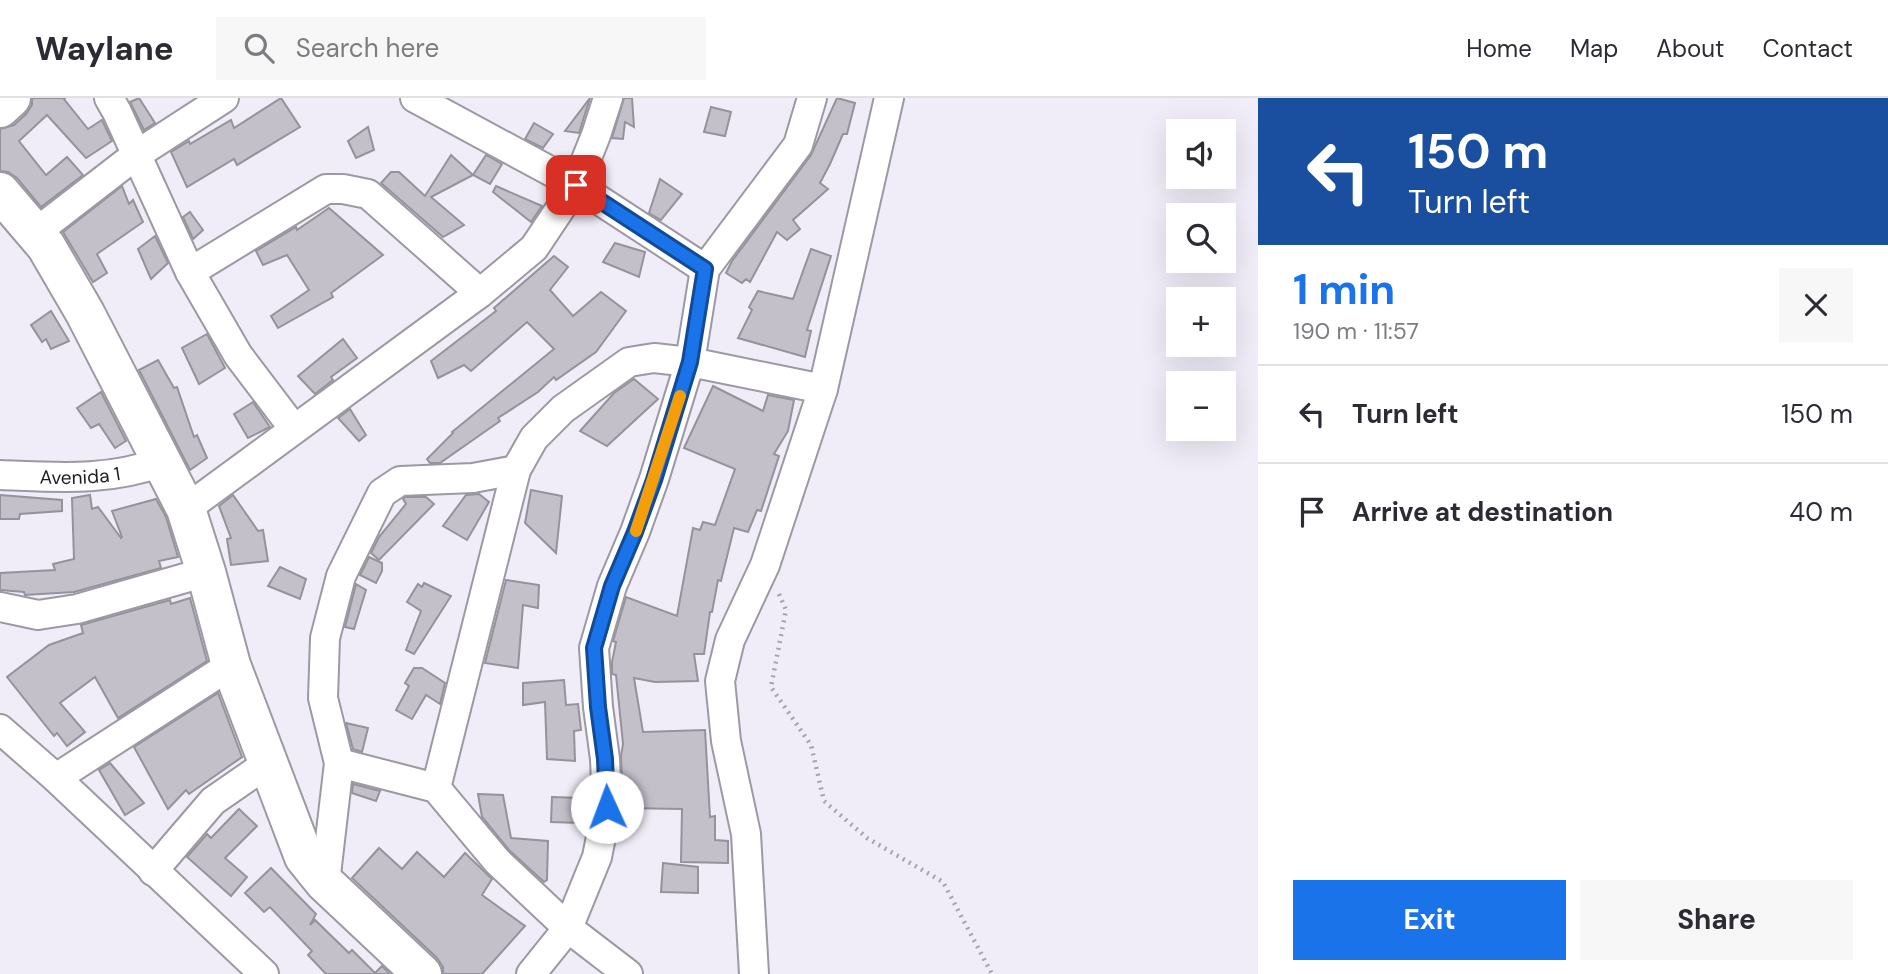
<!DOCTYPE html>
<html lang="en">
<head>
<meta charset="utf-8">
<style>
	:root { --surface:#fff; --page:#f7f7f7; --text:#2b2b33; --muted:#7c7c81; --line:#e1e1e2; --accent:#1a73e8 }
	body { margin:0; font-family:"DM Sans",sans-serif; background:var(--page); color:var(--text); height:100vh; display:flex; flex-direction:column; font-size:26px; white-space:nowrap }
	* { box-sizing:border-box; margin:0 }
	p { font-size:23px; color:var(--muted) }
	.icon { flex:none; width:38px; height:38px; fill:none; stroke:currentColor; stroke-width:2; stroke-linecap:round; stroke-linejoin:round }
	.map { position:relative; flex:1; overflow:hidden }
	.side { display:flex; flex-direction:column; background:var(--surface); width:630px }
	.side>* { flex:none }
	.banner { background:#1a4fa0; color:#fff; overflow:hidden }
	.tools { position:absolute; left:1166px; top:21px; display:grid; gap:14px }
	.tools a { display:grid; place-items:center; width:70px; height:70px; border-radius:0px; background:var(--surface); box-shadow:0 7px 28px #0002; font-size:35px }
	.pin { position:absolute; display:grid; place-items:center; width:60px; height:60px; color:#fff; margin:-30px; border-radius:14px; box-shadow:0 4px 10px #0006 }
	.me { position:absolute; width:77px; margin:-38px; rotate:358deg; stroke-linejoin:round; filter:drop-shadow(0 0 5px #0008) }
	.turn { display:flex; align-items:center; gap:24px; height:147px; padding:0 35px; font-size:32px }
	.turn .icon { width:91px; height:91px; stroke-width:2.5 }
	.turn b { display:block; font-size:49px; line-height:60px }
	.round { display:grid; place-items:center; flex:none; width:74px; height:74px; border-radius:0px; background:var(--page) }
	.headline { display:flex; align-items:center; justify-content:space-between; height:119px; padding:0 35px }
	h1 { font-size:42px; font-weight:700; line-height:52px; color:var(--accent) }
	.button { display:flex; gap:14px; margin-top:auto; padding:14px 35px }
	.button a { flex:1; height:80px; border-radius:0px; background:var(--accent); color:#fff; font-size:28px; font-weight:700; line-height:80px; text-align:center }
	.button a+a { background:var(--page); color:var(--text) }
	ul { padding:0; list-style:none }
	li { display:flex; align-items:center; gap:21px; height:98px; padding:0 35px; border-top:2px solid var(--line) }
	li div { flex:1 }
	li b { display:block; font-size:26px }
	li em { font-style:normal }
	header { display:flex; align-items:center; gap:42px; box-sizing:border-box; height:98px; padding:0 35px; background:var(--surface); border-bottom:2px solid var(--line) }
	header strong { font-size:33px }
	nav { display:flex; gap:38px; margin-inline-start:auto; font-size:24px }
	.search { width:490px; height:63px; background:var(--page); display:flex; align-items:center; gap:18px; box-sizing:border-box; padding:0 24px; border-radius:0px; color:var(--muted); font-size:26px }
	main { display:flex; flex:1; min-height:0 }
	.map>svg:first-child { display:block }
	.building { fill:#c3c0ca; stroke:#95929c; stroke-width:2 }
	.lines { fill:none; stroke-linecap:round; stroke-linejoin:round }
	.street-casing { stroke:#9c99a3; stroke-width:32 }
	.secondary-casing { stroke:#9c99a3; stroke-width:42 }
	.path { stroke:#a6a4ac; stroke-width:4.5; stroke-dasharray:2 5; stroke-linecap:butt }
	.street { stroke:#fff; stroke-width:28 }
	.secondary { stroke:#fff; stroke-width:38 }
	.route-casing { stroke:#114b97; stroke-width:18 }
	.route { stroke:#1a73e8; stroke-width:12 }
	.slow { stroke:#f59e0b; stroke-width:12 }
	.labels { text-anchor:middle; stroke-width:7; stroke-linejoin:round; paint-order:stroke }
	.street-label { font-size:19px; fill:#1d1c1f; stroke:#fdfcfe }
</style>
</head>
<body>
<header>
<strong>Waylane</strong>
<div class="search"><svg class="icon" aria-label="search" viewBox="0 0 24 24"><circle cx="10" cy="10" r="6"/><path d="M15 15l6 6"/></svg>Search here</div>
<nav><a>Home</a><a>Map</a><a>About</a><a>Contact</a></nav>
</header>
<main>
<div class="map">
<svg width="1258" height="876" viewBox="0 0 1258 876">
	<rect width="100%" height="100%" fill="#f0edf8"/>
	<g class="building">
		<path d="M32 0H65L64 1 88 31 102 22 112 43 86 60 47 17 19 43 46 77 67 59 83 77 41 109 17 80 8 74 0 73V31L14 27 26 16 32 7Z"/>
		<path d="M139 0 155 25 144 32 130 4Z"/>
		<path d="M281 0 300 29 237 67 234 61 187 89 171 54 189 43 190 46 231 22 234 30Z"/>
		<path d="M590 0 579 35 565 33Z"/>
		<path d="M624 0H632L634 29 625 24 623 41 612 40Z"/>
		<path d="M837 0 855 5 847 36H843L830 66 820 85 828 91 793 122 800 131 787 142 777 134 750 184 746 181 742 185 726 175 732 163 811 57Z"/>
		<path d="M711 9 731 14 725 38 704 34Z"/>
		<path d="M534 25 553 36 543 50 525 41Z"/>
		<path d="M368 29 374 52 356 60 348 43Z"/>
		<path d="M451 57 473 77 431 99 464 127 443 139 381 85 391 74H399L425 98Z"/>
		<path d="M486 57 502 66 490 86 473 77Z"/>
		<path d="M660 81 682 96 661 122 649 115Z"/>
		<path d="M122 88 129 106 133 102 143 124 97 156 107 175 93 184 63 134Z"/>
		<path d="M496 88 542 108 531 124 493 94Z"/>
		<path d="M329 110 383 157 331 195 333 199 278 230 271 218 309 192 287 157 263 167 256 153 296 129 297 132Z"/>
		<path d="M190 114 203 132 193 141 183 119Z"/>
		<path d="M155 138 168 165 151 181 138 151Z"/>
		<path d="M615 145 645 154 639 179 603 164Z"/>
		<path d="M811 151 831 158 807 232 811 233 805 259 738 240 752 212 749 209 758 193 793 201Z"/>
		<path d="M554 158 568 169 550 192 573 218 601 194 626 213 596 254 556 282 554 279 538 294 498 320 500 323 440 365H430L427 361 453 335 452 334 554 251 527 224 471 273 464 267 438 280 431 263 496 213 494 210Z"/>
		<path d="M51 213 69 243 51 251 46 241 42 244 31 227Z"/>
		<path d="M207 236 225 270 199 286 182 250Z"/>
		<path d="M343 241 357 260 331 279 333 282 315 296 298 278Z"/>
		<path d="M158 262 174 290 177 289 194 339 197 337 207 360 190 372 139 272Z"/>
		<path d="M634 281 658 301 607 348 580 333 614 295Z"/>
		<path d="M713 288 763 313 768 297 794 302 788 333 774 356 779 358 761 413 757 412 748 434 734 430 721 483 718 482 712 514H710L704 556H694L698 583 655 584 634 580 643 634 705 632 710 719 715 718V742L728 743V765L681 764 682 711 623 710 621 658 623 646 616 577 612 576V564L616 544 613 543 626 499 677 518 693 430 700 432 703 424 715 427 735 371 684 350Z"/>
		<path d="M101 294 126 343 115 350 99 326 91 330 77 310Z"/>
		<path d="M253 304 270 329 248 340 234 316Z"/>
		<path d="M350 311 366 337 359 343 338 320Z"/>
		<path d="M531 392 562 398 556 455 525 425Z"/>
		<path d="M479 396 489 404 467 442 443 428 466 397Z"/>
		<path d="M0 397 62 402V413L20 416 19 421H0Z"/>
		<path d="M90 397 92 411 98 409 121 440 122 439 112 413 156 401 166 419 178 459 159 463 161 470 74 494 25 497 24 494 0 492V475L55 472 53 466 74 461 72 400Z"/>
		<path d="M233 397 258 433 263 432 268 463 231 467 227 441 231 440 219 408Z"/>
		<path d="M405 399H426L434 406 379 462 371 455 379 439 406 406 403 401Z"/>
		<path d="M369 459 382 465V473L376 485 360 477Z"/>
		<path d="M280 469 306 481 300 501 268 488Z"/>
		<path d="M506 482 539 487 538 510 523 507 518 570 485 565Z"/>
		<path d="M424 485 451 498 414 556 406 552 421 513 407 504 418 486 422 489Z"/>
		<path d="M356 486 366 492 354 531 345 529Z"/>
		<path d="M190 500 207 563 118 620 95 579 60 605 85 634 67 648 57 635 54 638 7 579 49 547 83 535 81 527 170 502 171 506Z"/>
		<path d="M414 570H422L445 585 440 606 426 597 412 621 396 612 409 588 405 585Z"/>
		<path d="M564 582 566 607 578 606 581 632 574 633 575 663 547 661 545 604 523 607V585Z"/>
		<path d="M218 595 242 659 189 696 186 692 168 711 134 649Z"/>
		<path d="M346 625 368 630 362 654 353 651Z"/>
		<path d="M110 665 144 705 125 717 99 672Z"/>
		<path d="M353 686 380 693 376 703 352 695Z"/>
		<path d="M478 696 503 697 511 740 548 743 547 782 544 784 509 752 482 719Z"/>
		<path d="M552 699 580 700V725L551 724Z"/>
		<path d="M239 711 257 728 225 760 247 779 231 798 187 759 207 736 211 740Z"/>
		<path d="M379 750 402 771 417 754 444 779 465 755 492 781 482 797 525 828 482 876H443V869L437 860 352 780Z"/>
		<path d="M663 765 698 769V795L661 794Z"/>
		<path d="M271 770 316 816 310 827 315 822 349 855 352 852 375 875 382 868 390 876H326L308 857 312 853 270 809 264 814 245 795Z"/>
	</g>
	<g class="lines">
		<defs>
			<g id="street">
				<path d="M109 0 117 14 190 174 238 257 294 331"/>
				<path d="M415 0 576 87 705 171"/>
				<path d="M35 135 136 57 224 0"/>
				<path d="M190 174 326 91H343L368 96 480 195"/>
				<path id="s1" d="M0 377C56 379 107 384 161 364"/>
				<path d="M186 411 480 195 534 150 576 87 596 37 608 0"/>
				<path d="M0 509 38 517 77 511 206 474"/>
				<path d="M0 631 56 680 264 876"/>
				<path d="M339 665 436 690 497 763 568 830 628 876"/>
				<path d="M56 680 231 567"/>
				<path d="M436 690 516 372 534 340 563 311 629 264 654 260 690 264 823 291"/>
				<path d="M153 773 213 703 268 665"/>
				<path d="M325 785 339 665 323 600 325 540 341 478 382 395 400 383 473 380 516 372"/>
				<path d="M531 876 568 830 597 759 607 709 605 661 598 609 594 550 612 488 635 434 654 381 690 264 705 171 798 47 812 0"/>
				<path d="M754 876 746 736 726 643 720 583 730 542 765 467 823 291 889 0"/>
			</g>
			<g id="secondary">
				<path d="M0 10 11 0"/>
				<path d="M0 94 46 148 85 215 186 411 206 474 231 567 304 759 325 785 422 876"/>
			</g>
		</defs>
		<use href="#street" class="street-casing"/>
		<use href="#secondary" class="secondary-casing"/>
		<path class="path" d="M779 496 786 512 771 589 811 647 824 703 867 740 943 784 992 876"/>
		<use href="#street" class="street"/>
		<use href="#secondary" class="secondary"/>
	</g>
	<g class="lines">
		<defs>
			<path id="route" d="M576 87 705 171 690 264 654 382 635 434 612 488 594 550 598 609 605 661 607 709"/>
		</defs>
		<use href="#route" class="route-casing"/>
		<use href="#route" class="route"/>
		<path class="slow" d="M636 433 680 298"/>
	</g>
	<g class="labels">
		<g class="street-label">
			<text dy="7" stroke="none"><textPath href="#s1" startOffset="80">Avenida 1</textPath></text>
		</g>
	</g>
</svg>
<div class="tools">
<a><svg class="icon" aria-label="sound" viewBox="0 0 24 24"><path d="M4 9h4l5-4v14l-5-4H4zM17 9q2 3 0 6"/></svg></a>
<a><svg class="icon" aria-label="search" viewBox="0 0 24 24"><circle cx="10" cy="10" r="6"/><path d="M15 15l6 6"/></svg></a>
<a>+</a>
<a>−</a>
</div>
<div class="pin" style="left:576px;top:87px;background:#d93025"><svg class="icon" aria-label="arrive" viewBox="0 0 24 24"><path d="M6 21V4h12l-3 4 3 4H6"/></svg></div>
<svg class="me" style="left:607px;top:709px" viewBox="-20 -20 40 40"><circle r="19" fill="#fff"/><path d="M0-13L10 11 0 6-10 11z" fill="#1a73e8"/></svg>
</div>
<section class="side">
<div class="banner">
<div class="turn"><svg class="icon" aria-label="left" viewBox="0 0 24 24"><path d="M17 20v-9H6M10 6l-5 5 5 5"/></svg><div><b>150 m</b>Turn left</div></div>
</div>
<div class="headline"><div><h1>1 min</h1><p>190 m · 11:57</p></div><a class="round"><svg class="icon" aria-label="close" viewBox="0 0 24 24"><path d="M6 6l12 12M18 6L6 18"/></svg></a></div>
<ul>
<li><svg class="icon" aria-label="left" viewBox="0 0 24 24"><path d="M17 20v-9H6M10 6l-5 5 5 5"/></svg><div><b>Turn left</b></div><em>150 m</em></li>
<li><svg class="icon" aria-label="arrive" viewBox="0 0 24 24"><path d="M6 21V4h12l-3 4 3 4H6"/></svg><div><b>Arrive at destination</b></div><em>40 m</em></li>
</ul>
<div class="button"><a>Exit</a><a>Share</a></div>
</section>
</main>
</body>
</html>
